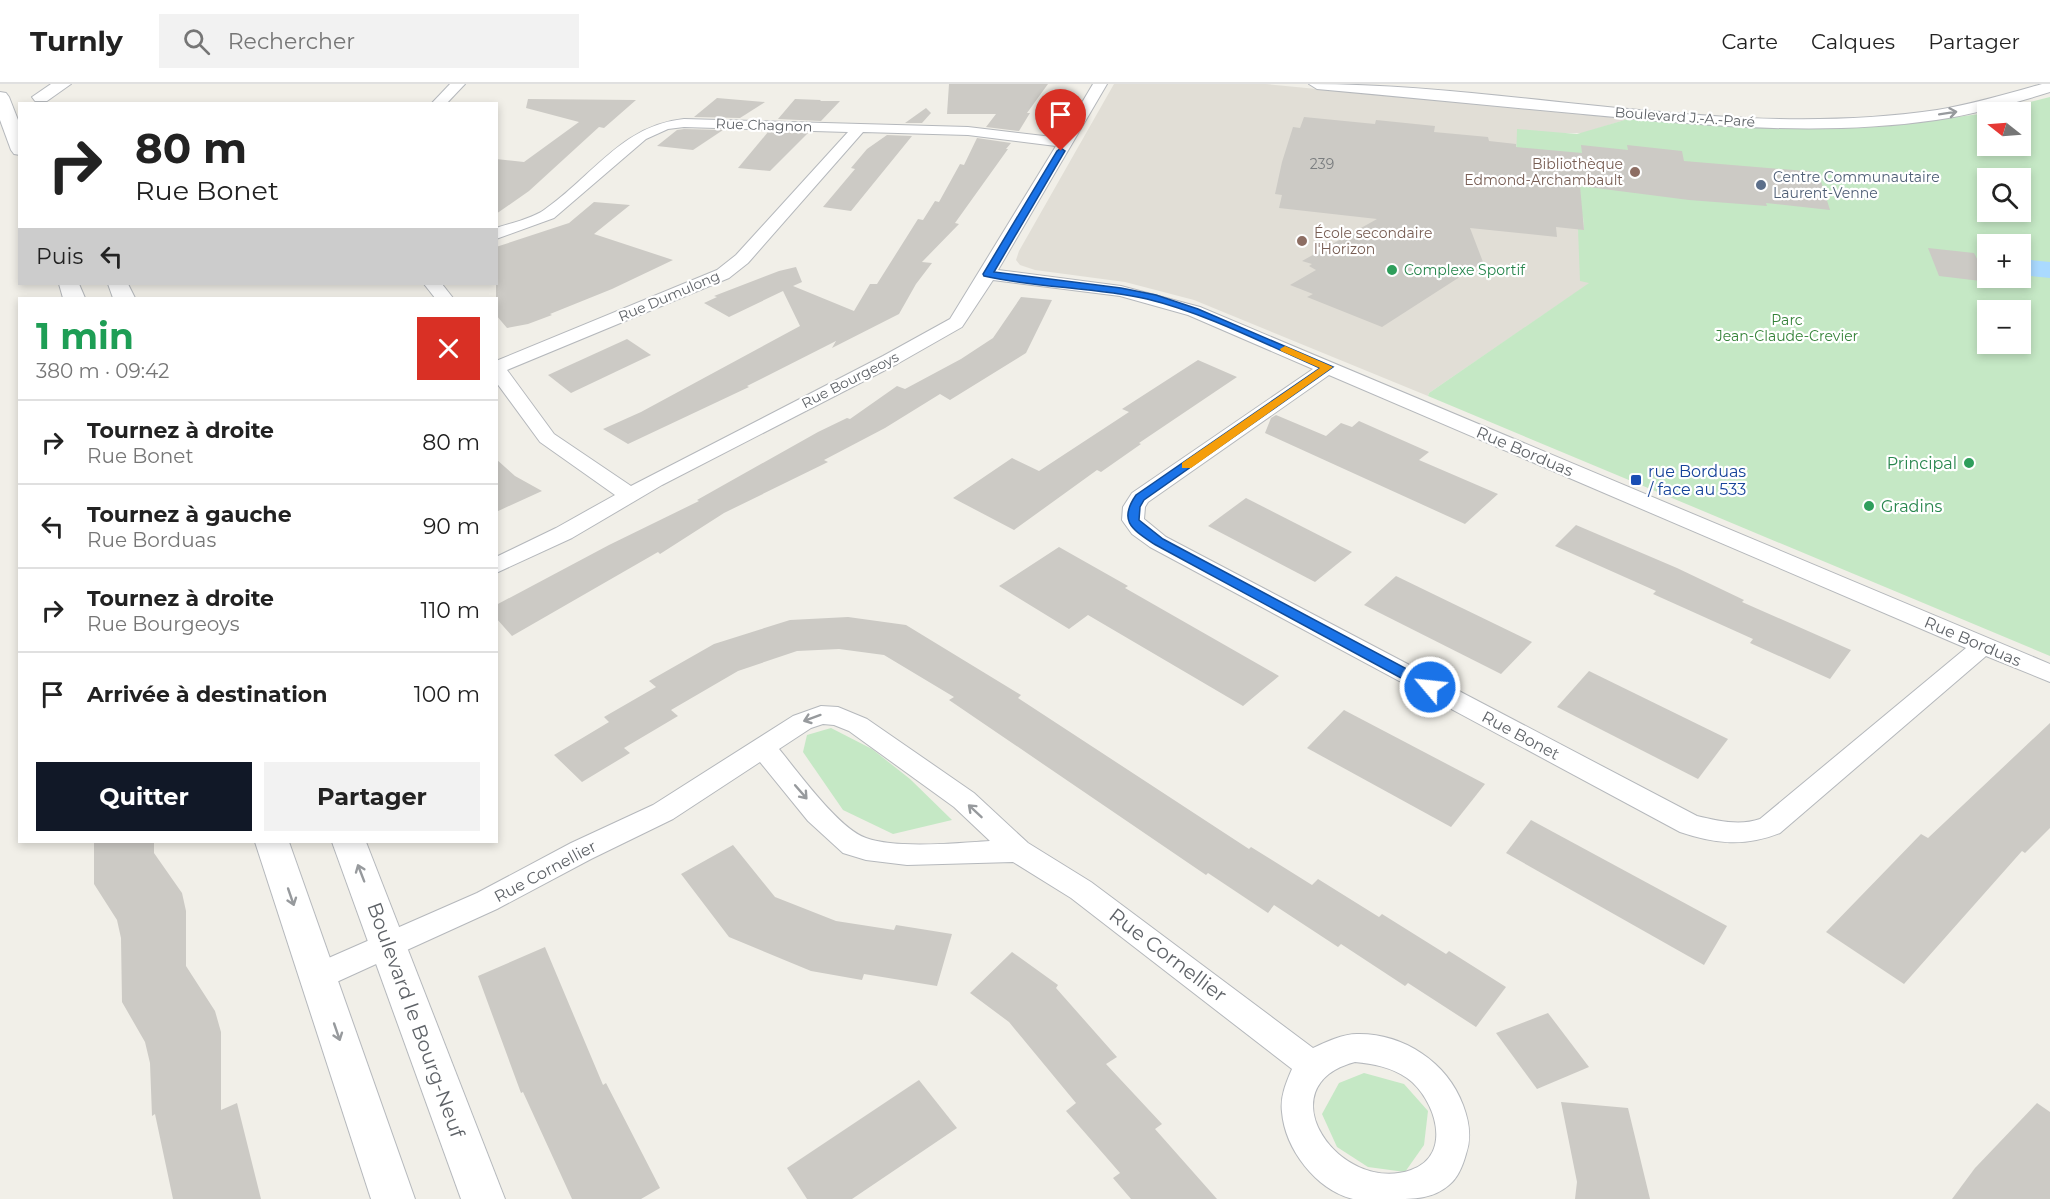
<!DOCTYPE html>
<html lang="fr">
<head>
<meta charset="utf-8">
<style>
	:root { --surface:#fff; --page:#f2f2f2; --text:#222; --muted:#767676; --line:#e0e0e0; --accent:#111827 }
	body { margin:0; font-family:Montserrat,sans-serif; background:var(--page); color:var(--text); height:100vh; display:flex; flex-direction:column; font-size:22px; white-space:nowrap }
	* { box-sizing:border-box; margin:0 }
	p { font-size:20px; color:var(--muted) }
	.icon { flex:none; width:33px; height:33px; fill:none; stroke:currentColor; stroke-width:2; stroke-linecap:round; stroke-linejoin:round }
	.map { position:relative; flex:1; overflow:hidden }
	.side { position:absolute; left:18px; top:213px; width:480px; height:546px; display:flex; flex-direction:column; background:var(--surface); border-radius:0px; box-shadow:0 3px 9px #0003 }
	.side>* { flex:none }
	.hud { position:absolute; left:18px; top:18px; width:480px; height:183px; border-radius:0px; box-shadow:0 3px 9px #0003; background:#fff; color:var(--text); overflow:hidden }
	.needle { width:39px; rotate:287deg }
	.tools { position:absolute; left:1977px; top:18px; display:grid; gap:12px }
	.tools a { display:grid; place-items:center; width:54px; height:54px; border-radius:0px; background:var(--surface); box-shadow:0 3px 9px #0003; font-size:30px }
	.pin { position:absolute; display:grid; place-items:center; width:51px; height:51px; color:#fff; margin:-62px -26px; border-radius:50% 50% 50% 0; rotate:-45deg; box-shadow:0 0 6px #0007 }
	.pin .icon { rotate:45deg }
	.me { position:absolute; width:66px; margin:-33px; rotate:298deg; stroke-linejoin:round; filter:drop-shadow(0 0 4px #0008) }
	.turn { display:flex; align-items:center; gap:21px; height:126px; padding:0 18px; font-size:27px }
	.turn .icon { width:78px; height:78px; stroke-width:2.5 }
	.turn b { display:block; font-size:42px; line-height:51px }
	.then { display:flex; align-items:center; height:57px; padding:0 18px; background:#0003; gap:12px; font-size:22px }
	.round { display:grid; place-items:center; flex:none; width:63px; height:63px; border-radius:0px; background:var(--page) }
	.head { display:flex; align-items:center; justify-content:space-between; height:102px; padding:0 18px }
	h1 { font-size:36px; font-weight:700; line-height:45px; color:#1e9e55 }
	.button { display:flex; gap:12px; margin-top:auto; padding:12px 18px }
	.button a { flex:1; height:69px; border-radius:0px; background:var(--accent); color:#fff; font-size:24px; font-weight:700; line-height:69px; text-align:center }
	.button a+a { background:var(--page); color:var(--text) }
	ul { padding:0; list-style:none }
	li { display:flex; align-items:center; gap:18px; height:84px; padding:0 18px; border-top:2px solid var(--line) }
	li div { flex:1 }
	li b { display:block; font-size:22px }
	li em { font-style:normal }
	header { display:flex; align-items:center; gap:36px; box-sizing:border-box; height:84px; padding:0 30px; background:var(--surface); border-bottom:2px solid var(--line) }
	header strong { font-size:28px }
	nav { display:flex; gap:33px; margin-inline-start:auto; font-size:21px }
	.search { width:420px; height:54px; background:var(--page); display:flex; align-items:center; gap:15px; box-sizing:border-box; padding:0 21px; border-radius:0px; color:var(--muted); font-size:22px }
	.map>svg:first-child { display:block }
	.education { fill:#e1ded6 }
	.green { fill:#c5e8c5; fill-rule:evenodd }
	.water { fill:#aadaff }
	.building { fill:#cccac5 }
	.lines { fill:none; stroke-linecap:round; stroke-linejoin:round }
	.minor-casing { stroke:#b5b8bc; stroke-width:2 }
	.tertiary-casing { stroke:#b5b8bc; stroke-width:2 }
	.minor { fill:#fff; fill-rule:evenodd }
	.tertiary { fill:#fff; fill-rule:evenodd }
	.oneway { stroke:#979a9d }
	.route { fill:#1a73e8; stroke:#114b97; stroke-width:1.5 }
	.slow { fill:#f59e0b }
	.education-dot { fill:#8d6e63; stroke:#fff; stroke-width:2 }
	.service-dot { fill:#5c6f8a; stroke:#fff; stroke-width:2 }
	.leisure-dot { fill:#2e9e5b; stroke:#fff; stroke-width:2 }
	.transit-dot { fill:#1a4fb4; stroke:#fff; stroke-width:2 }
	.labels { text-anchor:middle; stroke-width:4.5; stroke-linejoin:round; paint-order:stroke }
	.far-street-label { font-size:14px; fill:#5f6368; stroke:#fff }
	.number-label { font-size:14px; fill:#7a7d7f }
	.far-education-label { font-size:14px; fill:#785e54; stroke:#fff; text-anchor:end }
	.far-service-label { font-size:14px; fill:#4e5e75; stroke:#fff; text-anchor:start }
	.far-leisure-label { font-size:14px; fill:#27864d; stroke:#fff; text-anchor:start }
	.far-park-label { font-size:14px; fill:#348238; stroke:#fff }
	.street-label { font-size:16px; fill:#5f6368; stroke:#fff }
	.leisure-label { font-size:16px; fill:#27864d; stroke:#fff; text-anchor:end }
	.transit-label { font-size:16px; fill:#164399; stroke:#fff; text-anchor:start }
	.near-street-label { font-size:20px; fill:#5f6368; stroke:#fff }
</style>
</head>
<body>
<header>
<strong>Turnly</strong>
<div class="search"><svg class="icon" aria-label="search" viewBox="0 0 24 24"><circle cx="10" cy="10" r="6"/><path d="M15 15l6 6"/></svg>Rechercher</div>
<nav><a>Carte</a><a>Calques</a><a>Partager</a></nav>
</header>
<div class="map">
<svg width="2050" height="1115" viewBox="0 0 2050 1115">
	<rect width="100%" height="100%" fill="#f1efe8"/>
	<path class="education" d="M1114 0H1266L1628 35 1583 49H1566L1583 133 1584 146H1578L1590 199 1429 309 1428 312 1194 216 1125 198 1035 186 1020 181 1016 176 1019 167Z"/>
	<g class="green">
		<path d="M2050 13V572L1428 312 1429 309 1589 199 1580 197 1578 145 1584 146 1583 133 1516 78 1517 45 1577 50 1628 35 1744 43H1859L1919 38 1987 29 1988 62H2020V28H1989ZM1988 94H2020V128H1988ZM1988 160H2020V194H1988ZM1988 226H2020V260H1988Z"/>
		<path d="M831 644 872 665 910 695 952 736 893 750 843 726 803 668 807 651Z"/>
		<path d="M1364 989 1404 1000 1428 1027 1424 1061 1405 1088 1368 1083 1337 1063 1322 1030 1339 999Z"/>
	</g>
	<path class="water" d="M2021 175 2050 178V194L2021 191Z"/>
	<g class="building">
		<path d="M949 0H1048L1027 29H1030L1019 47 986 43 996 30H947Z"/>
		<path d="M717 14 765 18 740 34 694 33Z"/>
		<path d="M528 15 636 16 604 44 599 43 529 107 496 130V75L524 78 579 38 526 24Z"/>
		<path d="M795 15 821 16 820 17H840L821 37 778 35Z"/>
		<path d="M926 24 931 29 922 39H905Z"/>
		<path d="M1304 33 1375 40 1376 36 1435 42 1434 48 1488 53 1489 57 1516 60V63L1582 69 1581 61 1628 66 1627 61 1682 67 1684 77 1818 88 1830 126 1766 119 1767 122 1689 116 1580 102 1584 146 1556 143 1557 153 1470 144 1483 178 1382 243 1307 213 1313 210 1290 201 1316 186 1309 182 1312 180 1302 177 1377 135 1279 124 1282 111 1275 110 1282 78 1293 43 1300 44Z"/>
		<path d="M677 46 684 45 723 46 693 66 657 62Z"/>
		<path d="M768 48 808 49 770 87 738 84Z"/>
		<path d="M887 51 912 52 851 127 823 123 855 85 851 84 867 65Z"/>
		<path d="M977 54 1011 59 1006 65H1008L955 139 959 140 922 178 932 179 916 200 899 230 832 264 836 257 747 302 749 303 628 360 603 345 641 328 800 242 783 207 729 233 704 219 717 213 714 212 779 187 796 183 802 198 793 202 854 227 870 200H877L918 135 923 136 935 117 939 118 960 80 964 81Z"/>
		<path d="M594 118 630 121 594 150 673 176 612 205 550 230 552 231 528 240 507 244 496 231V163L569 139Z"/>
		<path d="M1928 164 1974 169 1989 198 1939 192Z"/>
		<path d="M1021 213 1052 216 1026 269 950 316 940 310 885 344 824 376 828 378 724 429 660 470 658 468 512 552 496 534V521L609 461 699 417 697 416 818 348 847 334 850 335 897 302 905 305 961 275 993 254Z"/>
		<path d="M627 255 651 271 571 309 548 291Z"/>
		<path d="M1198 276 1237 293 1139 359 1141 360 1101 388 1097 386 1014 446 953 414 1012 374 1039 387 1129 328 1122 325Z"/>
		<path d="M1276 331 1326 352 1341 339 1352 343 1359 337 1429 368 1419 376 1498 410 1465 440 1265 349 1271 334Z"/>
		<path d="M496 375 515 392 542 407 496 428Z"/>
		<path d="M1246 414 1352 468 1315 498 1208 442Z"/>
		<path d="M1576 441 1677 484 1744 516 1742 518 1851 566 1830 595 1750 559 1753 555 1653 510 1656 507 1555 462Z"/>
		<path d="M1059 463 1128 502 1125 504 1279 592 1243 622 1088 531 1069 545 999 502Z"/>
		<path d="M1396 492 1532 558 1501 590 1364 521Z"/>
		<path d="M848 533 906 541 1021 611 1018 614 1249 765 1251 763 1312 801 1318 795 1379 833 1382 830 1446 870 1449 867 1506 903 1476 943 1408 899 1405 902 1341 860 1338 863 1274 821 1268 829 1208 789 1206 791 949 616 954 613 884 571 839 565 797 567 738 587 671 626 678 632 624 664 630 669 582 698 554 671 609 638 604 633 656 603 649 597 714 560 790 536Z"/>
		<path d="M1589 587 1728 655 1698 695 1557 623Z"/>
		<path d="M1344 626 1485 700 1451 743 1307 664Z"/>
		<path d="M2050 639V744L2025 769 2022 767 1904 900 1826 848 1921 750 1928 754Z"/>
		<path d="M1531 736 1727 842 1704 881 1506 769Z"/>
		<path d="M94 758H154V769L182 809 186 827V882L215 927 221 948V1026L237 1019 261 1115H173L155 1030 152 1032 150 979 145 958 122 918 121 854 117 836 94 800Z"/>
		<path d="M733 761 775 813 836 837 894 846 896 841 952 850 937 902 864 890 862 896 811 887 729 853 681 790Z"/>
		<path d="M545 863 603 1001 606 999 660 1104 641 1115H572L523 1008 521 1009 478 892Z"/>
		<path d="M1012 868 1058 901 1056 904 1117 973 1106 980 1162 1040 1155 1045 1217 1115H1131L1113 1094 1120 1089 1066 1027 1076 1019 1009 938 970 909Z"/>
		<path d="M1548 929 1589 983 1537 1005 1496 949Z"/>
		<path d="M919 996 957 1044 852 1115H807L787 1084Z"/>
		<path d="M1561 1018 1628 1024 1650 1115H1575L1577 1098Z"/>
		<path d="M2037 1019 2050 1028V1115H1952L1975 1084Z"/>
	</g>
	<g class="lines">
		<defs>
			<g id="minor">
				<path d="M450 0H465L446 20H431Z"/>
				<path d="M1093 0H1107L998 186 1121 202 1200 223 2050 580V598L1986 572 1780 749C1745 763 1715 760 1680 748L1150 463 1132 450 1122 436 1123 423 1132 409 1313 285 1188 231 1120 212 993 196 962 243 897 280 662 401 572 454 496 489V473L556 444 615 411 540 358 496 298V277L717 186 736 171 848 48 684 43 668 45 646 55 554 134 496 155V144C511 139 531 135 544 126 592 93 622 41 684 35L968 43 1061 54ZM863 48 968 51 1056 62 950 235 883 272 631 402 554 350 507 286 729 194 748 179ZM1329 291 1966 564 1760 735C1740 742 1718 737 1697 732L1166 453 1144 435 1145 423 1148 418Z"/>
				<path d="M424 200H442L453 214H435Z"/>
				<path d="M821 622 838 623 867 635 974 709 1028 759 1091 798 1313 964C1326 958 1343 950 1357 950 1403 949 1447 978 1463 1021 1469 1037 1472 1053 1466 1070 1463 1081 1458 1094 1449 1101 1433 1115 1414 1115 1394 1115 1381 1115 1365 1115 1353 1115 1316 1106 1285 1065 1282 1028 1280 1013 1286 999 1292 985L1071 814 1013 778 907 781 866 776 843 769 808 737 760 678 673 735 591 775 497 825 330 901 319 905 308 901 304 892 308 883 477 809 571 759 653 721 793 632ZM823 640 834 641 849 647 954 723 990 757C957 759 896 765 866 754 839 745 798 688 779 665L811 644ZM1355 978C1374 980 1391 983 1407 994 1435 1014 1454 1071 1411 1086 1339 1111 1264 1002 1355 978Z"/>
			</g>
			<g id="tertiary">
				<path d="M51 0H71L47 17H35L32 13Z"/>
				<path d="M1309 0C1517 0 1728 57 1937 26 1973 20 2007 10 2042 0H2050V8C2012 20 1975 30 1936 36 1819 53 1700 41 1583 30 1494 22 1406 13 1317 5Z"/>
				<path d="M0 8 6 9 9 13 20 41V71L14 70 11 66 0 36Z"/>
				<path d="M59 200H79L85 214H63Z"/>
				<path d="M108 200H128L135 214H113Z"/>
				<path d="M255 758H289L415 1115H371Z"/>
				<path d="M332 758H366L505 1115H461Z"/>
			</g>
		</defs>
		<use href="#minor" class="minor-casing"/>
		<use href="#tertiary" class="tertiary-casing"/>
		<use href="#minor" class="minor"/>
		<use href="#tertiary" class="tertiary"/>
	</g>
	<defs><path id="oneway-shaft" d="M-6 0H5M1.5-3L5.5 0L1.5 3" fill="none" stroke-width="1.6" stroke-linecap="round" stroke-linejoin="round" transform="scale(1.5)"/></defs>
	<g class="oneway">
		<use href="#oneway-shaft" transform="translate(1948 29) rotate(-9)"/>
		<use href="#oneway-shaft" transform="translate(812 634) rotate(160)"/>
		<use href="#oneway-shaft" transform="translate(801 708) rotate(49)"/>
		<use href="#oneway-shaft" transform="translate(975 727) rotate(-137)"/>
		<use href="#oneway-shaft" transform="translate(361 789) rotate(-111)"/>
		<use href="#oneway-shaft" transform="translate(291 813) rotate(71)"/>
		<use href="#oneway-shaft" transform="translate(337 948) rotate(71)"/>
	</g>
	<path class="route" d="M1061 64 1065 67 994 188 1121 204 1156 211 1198 225 1333 283 1144 416 1140 423 1139 436 1163 455 1435 600 1437 603 1435 607H1425L1154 460C1132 445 1118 437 1136 411L1320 284C1265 260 1205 229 1147 215 1093 203 1037 204 984 192L983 190 1057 67Z"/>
	<path class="slow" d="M1285 262 1333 283 1191 384H1182V379L1320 284 1281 267 1280 265Z"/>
	<g class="education-dot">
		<circle cx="1635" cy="88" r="6"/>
		<circle cx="1302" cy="157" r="6"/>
	</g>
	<circle class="service-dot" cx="1761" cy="101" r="6"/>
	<g class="leisure-dot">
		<circle cx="1392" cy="186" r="6"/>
		<circle cx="1969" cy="379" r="6"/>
		<circle cx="1869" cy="422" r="6"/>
	</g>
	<rect class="transit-dot" x="1630" y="390" width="12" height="12" rx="3"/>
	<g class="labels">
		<g class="far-street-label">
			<text transform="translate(1685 33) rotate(4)" y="5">Boulevard J.-A.-Paré</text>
			<text transform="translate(764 41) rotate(2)" y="5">Rue Chagnon</text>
			<text transform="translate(669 212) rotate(-23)" y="5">Rue Dumulong</text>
			<text transform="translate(850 296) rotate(-27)" y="5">Rue Bourgeoys</text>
		</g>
		<g class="number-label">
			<text x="1322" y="85">239</text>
		</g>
		<g class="far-education-label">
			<text x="1623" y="85">Bibliothèque<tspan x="1623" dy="16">Edmond-Archambault</tspan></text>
			<text x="1314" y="154" text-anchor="start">École secondaire<tspan x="1314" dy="16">l'Horizon</tspan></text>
		</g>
		<g class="far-service-label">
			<text x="1773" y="98">Centre Communautaire<tspan x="1773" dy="16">Laurent-Venne</tspan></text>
		</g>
		<g class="far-leisure-label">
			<text x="1404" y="191">Complexe Sportif</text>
		</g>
		<g class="far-park-label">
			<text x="1787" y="241">Parc<tspan x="1787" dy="16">Jean-Claude-Crevier</tspan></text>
		</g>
		<g class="street-label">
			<text transform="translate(1525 367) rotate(23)" y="6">Rue Borduas</text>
			<text transform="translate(1973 557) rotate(23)" y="6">Rue Borduas</text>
			<text transform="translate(1521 651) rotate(28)" y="6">Rue Bonet</text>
			<text transform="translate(545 787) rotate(-28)" y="6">Rue Cornellier</text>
		</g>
		<g class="leisure-label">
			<text x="1957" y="385">Principal</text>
			<text x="1881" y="428" text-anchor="start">Gradins</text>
		</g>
		<g class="transit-label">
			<text x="1648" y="393">rue Borduas<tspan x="1648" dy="18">/ face au 533</tspan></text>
		</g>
		<g class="near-street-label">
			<text transform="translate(1168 871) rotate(37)" y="7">Rue Cornellier</text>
			<text transform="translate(416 936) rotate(70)" y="7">Boulevard le Bourg-Neuf</text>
		</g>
	</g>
</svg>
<div class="tools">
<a><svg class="needle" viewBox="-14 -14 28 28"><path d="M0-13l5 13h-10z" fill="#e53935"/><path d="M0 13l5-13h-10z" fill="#767676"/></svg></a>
<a><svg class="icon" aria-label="search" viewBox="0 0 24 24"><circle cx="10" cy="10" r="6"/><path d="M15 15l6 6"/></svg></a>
<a>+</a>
<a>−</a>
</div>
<div class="pin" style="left:1061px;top:67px;background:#d93025"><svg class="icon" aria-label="arrive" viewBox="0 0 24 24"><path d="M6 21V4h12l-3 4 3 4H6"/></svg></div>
<svg class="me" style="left:1430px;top:603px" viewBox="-20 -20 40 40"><circle r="17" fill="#1a73e8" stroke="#fff" stroke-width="3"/><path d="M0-11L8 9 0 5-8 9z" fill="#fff"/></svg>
<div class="hud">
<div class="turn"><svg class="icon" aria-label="right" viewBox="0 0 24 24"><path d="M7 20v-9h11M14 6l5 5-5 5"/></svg><div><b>80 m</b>Rue Bonet</div></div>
<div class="then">Puis<svg class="icon" aria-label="left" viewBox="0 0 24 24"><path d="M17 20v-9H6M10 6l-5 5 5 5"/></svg></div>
</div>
<section class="side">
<div class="head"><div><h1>1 min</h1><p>380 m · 09:42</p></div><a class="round" style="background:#d93025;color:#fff"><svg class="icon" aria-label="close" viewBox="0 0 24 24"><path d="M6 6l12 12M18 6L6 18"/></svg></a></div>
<ul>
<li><svg class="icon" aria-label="right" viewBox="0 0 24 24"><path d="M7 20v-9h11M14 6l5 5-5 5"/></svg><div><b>Tournez à droite</b><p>Rue Bonet</p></div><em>80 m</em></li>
<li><svg class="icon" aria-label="left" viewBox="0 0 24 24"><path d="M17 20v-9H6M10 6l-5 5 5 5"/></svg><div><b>Tournez à gauche</b><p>Rue Borduas</p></div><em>90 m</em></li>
<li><svg class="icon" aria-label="right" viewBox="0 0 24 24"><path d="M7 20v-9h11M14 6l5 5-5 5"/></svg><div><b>Tournez à droite</b><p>Rue Bourgeoys</p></div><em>110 m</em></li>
<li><svg class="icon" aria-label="arrive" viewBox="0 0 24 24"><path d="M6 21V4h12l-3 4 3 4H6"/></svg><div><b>Arrivée à destination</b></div><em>100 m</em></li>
</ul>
<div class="button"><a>Quitter</a><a>Partager</a></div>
</section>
</div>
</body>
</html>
